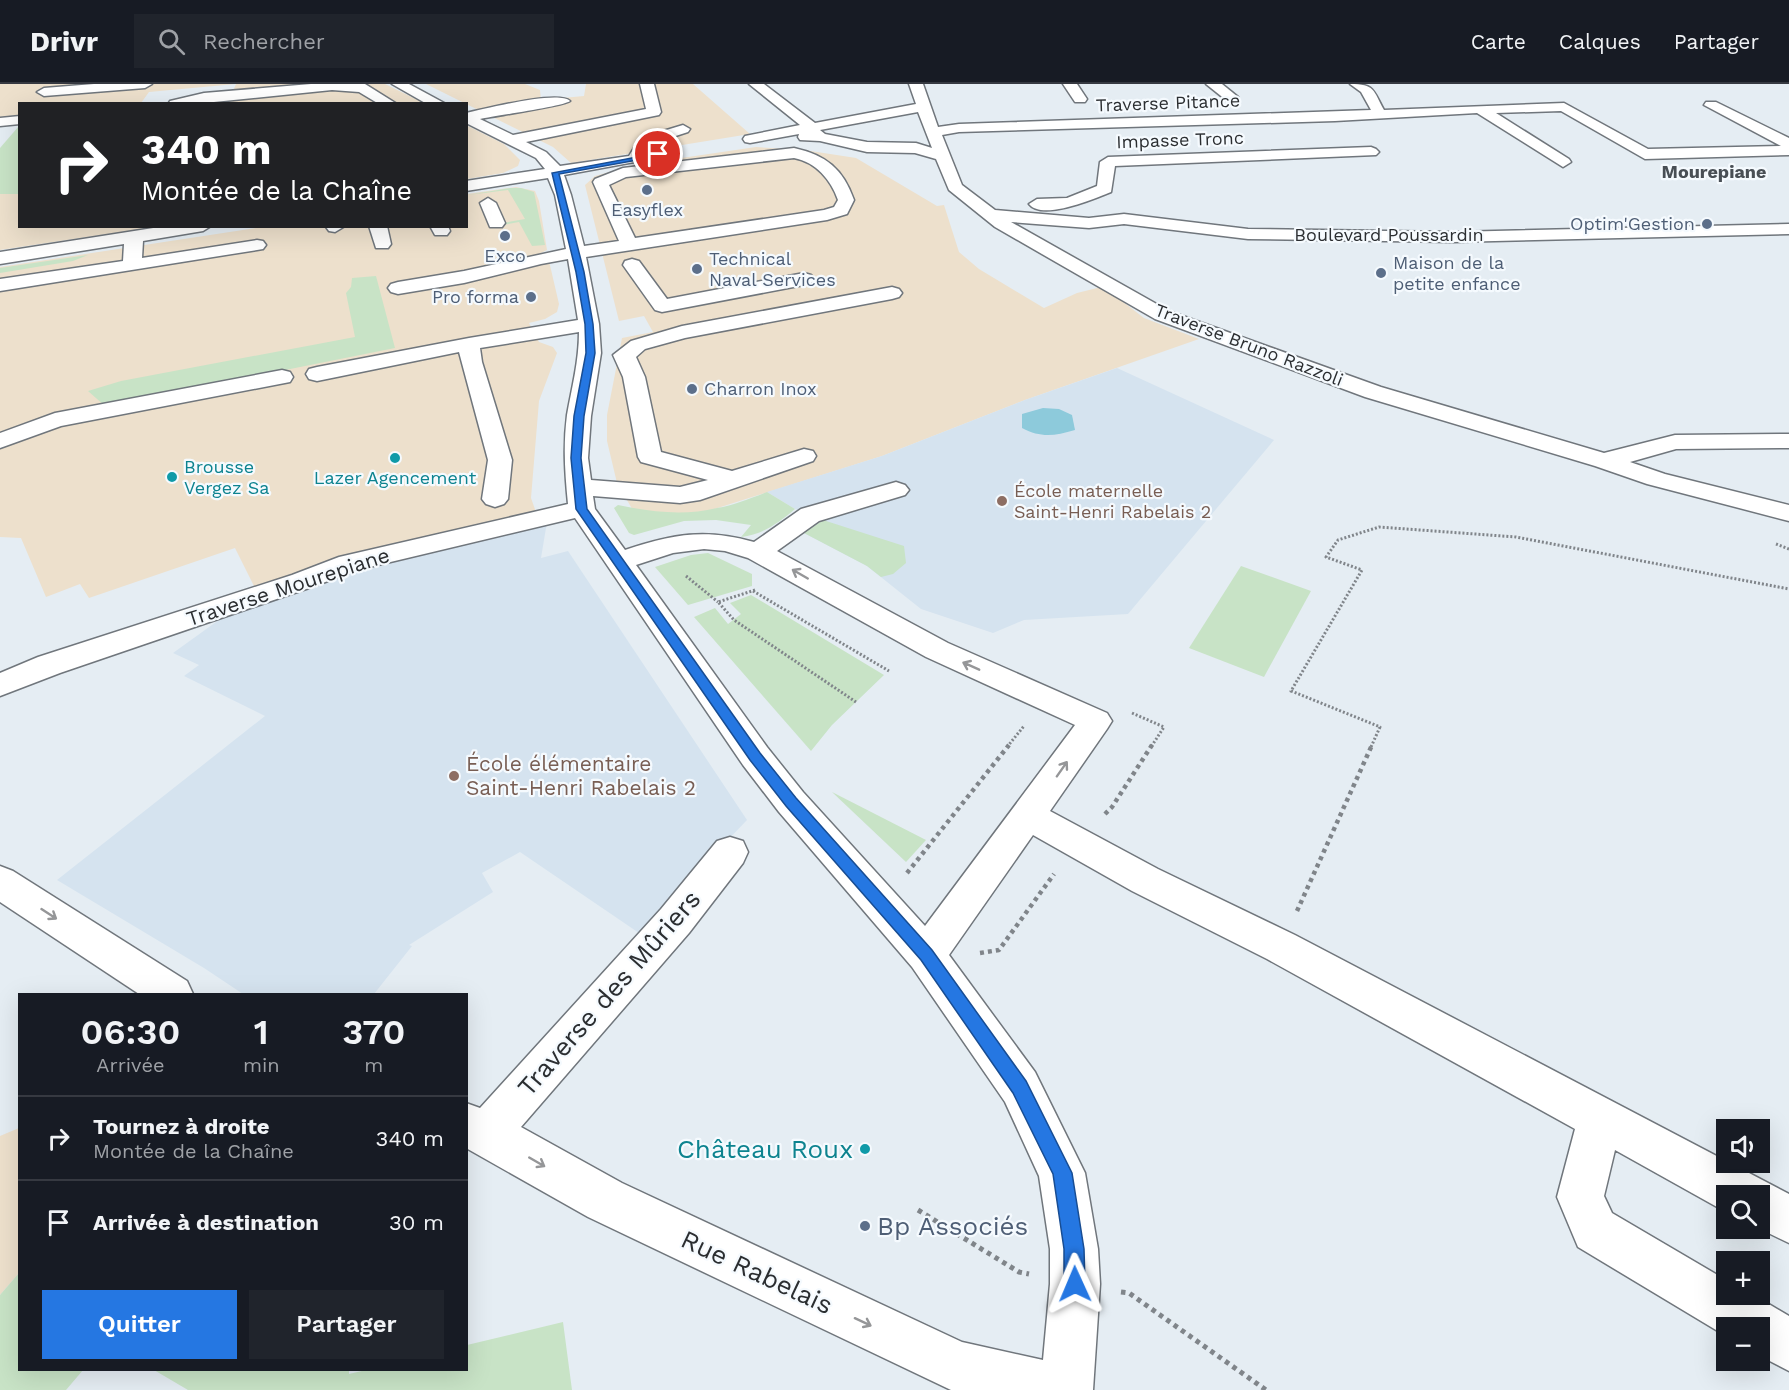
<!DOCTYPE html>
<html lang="fr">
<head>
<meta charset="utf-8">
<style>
	:root { --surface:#171b24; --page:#20242c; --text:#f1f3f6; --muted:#9ea1a6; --line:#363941; --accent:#2577e2 }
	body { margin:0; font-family:"Work Sans",sans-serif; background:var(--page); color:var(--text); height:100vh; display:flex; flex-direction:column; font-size:22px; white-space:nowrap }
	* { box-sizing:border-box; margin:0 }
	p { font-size:20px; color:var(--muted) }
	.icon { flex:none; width:33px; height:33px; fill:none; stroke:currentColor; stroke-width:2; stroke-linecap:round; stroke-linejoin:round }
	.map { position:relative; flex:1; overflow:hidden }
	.sheet { position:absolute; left:18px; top:909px; width:450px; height:378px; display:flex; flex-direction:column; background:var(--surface); border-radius:0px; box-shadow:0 6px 24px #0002 }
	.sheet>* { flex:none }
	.hud { position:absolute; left:18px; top:18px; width:450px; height:126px; border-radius:0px; box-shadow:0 6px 24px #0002; background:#202124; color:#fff; overflow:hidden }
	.buttons { position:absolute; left:1716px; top:1035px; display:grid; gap:12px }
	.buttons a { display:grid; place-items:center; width:54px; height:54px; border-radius:0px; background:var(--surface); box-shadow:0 6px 24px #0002; font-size:30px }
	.pin { position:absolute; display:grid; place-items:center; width:51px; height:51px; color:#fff; margin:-26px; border:3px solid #fff; border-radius:50%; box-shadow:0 2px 6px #0007 }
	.me { position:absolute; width:66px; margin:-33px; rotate:359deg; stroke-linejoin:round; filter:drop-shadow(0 0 4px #0008) }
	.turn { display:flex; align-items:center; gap:21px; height:126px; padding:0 24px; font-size:27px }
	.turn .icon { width:78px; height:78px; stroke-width:2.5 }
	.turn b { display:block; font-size:42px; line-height:51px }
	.eta { display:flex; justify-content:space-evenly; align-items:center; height:102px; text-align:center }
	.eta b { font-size:36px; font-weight:600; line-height:42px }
	.primary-button { display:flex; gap:12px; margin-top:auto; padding:12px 24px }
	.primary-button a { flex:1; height:69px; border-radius:0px; background:var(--accent); color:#fff; font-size:24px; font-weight:600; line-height:69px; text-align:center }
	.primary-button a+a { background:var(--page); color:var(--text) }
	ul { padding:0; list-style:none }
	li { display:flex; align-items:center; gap:18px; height:84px; padding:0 24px; border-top:2px solid var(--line) }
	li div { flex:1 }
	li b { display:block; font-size:22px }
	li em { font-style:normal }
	header { display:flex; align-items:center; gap:36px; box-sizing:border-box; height:84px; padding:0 30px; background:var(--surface); border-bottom:2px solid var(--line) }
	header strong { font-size:28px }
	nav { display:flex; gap:33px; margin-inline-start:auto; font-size:21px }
	.search { width:420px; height:54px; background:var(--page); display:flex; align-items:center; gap:15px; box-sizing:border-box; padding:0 21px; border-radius:0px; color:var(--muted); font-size:22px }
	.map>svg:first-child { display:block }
	.commercial { fill:#ede0cc }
	.built { fill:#d5e3ef }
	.green { fill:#c8e3c6 }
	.water { fill:#8dcadb }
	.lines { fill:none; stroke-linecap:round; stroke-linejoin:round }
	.minor-casing { stroke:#70767c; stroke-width:3 }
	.path-far2 { stroke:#80858a; stroke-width:3; stroke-dasharray:2 2; stroke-linecap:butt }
	.path-far1 { stroke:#80858a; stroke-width:4.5; stroke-dasharray:4 4; stroke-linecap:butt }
	.path { stroke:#80858a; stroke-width:5; stroke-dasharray:4.5 4.5; stroke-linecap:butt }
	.minor { fill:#fff; fill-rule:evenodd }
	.oneway { stroke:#959698 }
	.route { fill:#2577e2; stroke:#184d93; stroke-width:1.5 }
	.service-dot { fill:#5c6f8a; stroke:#f5fafe; stroke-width:2 }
	.culture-dot { fill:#0f9aa8; stroke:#f5fafe; stroke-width:2 }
	.education-dot { fill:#8d6e63; stroke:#f5fafe; stroke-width:2 }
	.labels { text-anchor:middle; stroke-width:4.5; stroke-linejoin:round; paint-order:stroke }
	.far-street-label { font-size:18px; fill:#2b2e31; stroke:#f5fafe }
	.far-neighbourhood-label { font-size:18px; font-weight:bold; fill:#494f55; stroke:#f5fafe }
	.far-service-label { font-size:18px; fill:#4e5e75; stroke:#f5fafe; text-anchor:start }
	.far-culture-label { font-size:18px; fill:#0d838f; stroke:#f5fafe; text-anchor:start }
	.far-education-label { font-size:18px; fill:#785e54; stroke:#f5fafe; text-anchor:start }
	.street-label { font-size:21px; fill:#2b2e31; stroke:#f5fafe }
	.education-label { font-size:21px; fill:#785e54; stroke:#f5fafe; text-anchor:start }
	.near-street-label { font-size:26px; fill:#2b2e31; stroke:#f5fafe }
	.near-culture-label { font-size:26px; fill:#0d838f; stroke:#f5fafe; text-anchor:end }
	.near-service-label { font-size:26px; fill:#4e5e75; stroke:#f5fafe; text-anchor:start }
</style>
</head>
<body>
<header>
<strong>Drivr</strong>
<div class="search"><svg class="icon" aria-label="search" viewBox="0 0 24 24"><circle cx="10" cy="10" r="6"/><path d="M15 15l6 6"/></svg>Rechercher</div>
<nav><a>Carte</a><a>Calques</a><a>Partager</a></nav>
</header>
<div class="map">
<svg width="1789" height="1306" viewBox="0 0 1789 1306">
	<rect width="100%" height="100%" fill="#e5edf3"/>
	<g class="commercial">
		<path d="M0 0H385L424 19H228L236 0 149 8 141 19 20 20 19 31 0 33Z"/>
		<path d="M426 0H525L540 6 541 16 584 12 586 0H693L750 50 571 79 553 63Z"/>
		<path d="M466 41 504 60 520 76 518 82 503 89 467 95Z"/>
		<path d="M756 63 804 66 856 74 937 122 944 121 959 168 979 185 1044 224 1077 209 1101 203 1109 207 1144 234 1199 255 1025 316 882 372 645 447 617 399 607 357V331L622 254 653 248 644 232 619 237 585 101 595 92 634 81Z"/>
		<path d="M516 103 535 107 539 117 547 166 539 170 542 178 549 177 559 220 557 228 545 235 529 239 539 258 553 263 557 269 539 317 531 414 537 431 257 508 235 464 89 514 80 500 46 513 21 454 0 453V183L262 143 466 142 467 110Z"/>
		<path d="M0 110H19L20 142 154 143 0 166Z"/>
		<path d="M19 1044V1189L0 1211V1052Z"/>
	</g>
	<g class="built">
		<path d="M1117 284 1274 356 1128 530 1024 536 993 549 921 525 867 482 804 449 822 435 795 425 767 408 882 372 1025 316Z"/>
		<path d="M547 438 541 474 568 467 747 736 639 849 520 768 482 789 493 808 409 861 412 862 374 910H243L204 884 57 796 265 632 184 592 199 581 173 569 223 533 352 483Z"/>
	</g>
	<g class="green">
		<path d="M19 42V110H0V64Z"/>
		<path d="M510 104H521L534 108 545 161 532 162 519 138 492 143 491 141 525 135 508 106 468 111Z"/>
		<path d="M88 171 73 177 0 189V184Z"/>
		<path d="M376 192 395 264 105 322 88 307 121 297 355 253 346 209 351 203 352 194Z"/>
		<path d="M767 408 795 425C778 439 764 450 741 453L751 441 716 436 684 437 634 451 629 449 614 424 618 421C651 428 684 432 717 424 734 421 751 414 767 408Z"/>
		<path d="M823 436 904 462 906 479 893 490 881 493 867 482 804 449Z"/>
		<path d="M708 469 752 490V502L688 521 655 483 691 471Z"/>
		<path d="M1241 482 1311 507 1264 593 1189 564Z"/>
		<path d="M751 511 884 591 832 641 811 667 694 533 715 524 728 540 741 530 730 519Z"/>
		<path d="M832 708 926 756 906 778Z"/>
		<path d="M19 1189 20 1286H83L66 1306H0V1211Z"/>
		<path d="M563 1238 572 1306H188L154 1286H349V1290L366 1286H466L467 1261Z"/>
	</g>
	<path class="water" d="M1043 324 1059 325 1072 331 1075 346C1054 352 1041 354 1022 344V330Z"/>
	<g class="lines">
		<defs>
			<g id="minor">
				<path d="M94 0H152L145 4 44 12 37 8 44 4Z"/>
				<path d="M311 0H365L397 20H379L359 8 332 6 194 20H168L170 17 204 9Z"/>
				<path d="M392 0H409L446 20H427Z"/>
				<path d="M640 0H654L661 28 659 31 526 58 546 68 560 82 629 72 640 54 683 41 690 45 688 48 651 60 640 77 564 91 571 111 584 162 619 157 593 98 595 95 623 84 794 64C826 71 843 85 854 116L847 130 827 136 586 173 599 240 601 269 591 332 588 374 591 396 680 403 708 396 641 378 638 373 623 293 613 271 631 257 682 242 892 203 899 205 902 209 899 213 892 215 685 254 645 265 636 273 645 293 661 368 732 387 804 365 813 367 816 372 813 377 700 416 680 419 593 412 595 425 625 466C672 450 706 444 754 458L801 425 896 398 905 401 909 406 905 411 819 437 777 467 948 559 1107 629 1112 637 1107 645 1050 727 1158 785 1295 851 1789 1110V1159L1758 1144 1760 1112H1726V1128L1615 1066 1604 1112 1612 1129 1726 1196V1210H1752L1789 1232V1287L1760 1272V1244H1726V1252L1578 1163 1557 1113 1575 1045 1267 875 1132 807 1033 751 949 871 1035 988 1085 1089 1098 1165 1100 1200 1093 1306H951L588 1133 466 1064V1019L480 1024 661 825 717 757 730 753 743 757 748 768 743 779 689 849 521 1043 622 1099 962 1258 1043 1276 1050 1200V1165L1039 1092 1005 1018 912 883 779 728 743 681 575 434 357 486 312 503 60 589 0 612V589L38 573 292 491 339 473 568 420C565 390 563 362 567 331 572 303 579 277 579 248L480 264 482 278 512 376 508 415 504 420 495 423 486 420 482 415 488 376 459 268 317 297 309 295 306 290 309 285 317 283 469 254 578 236 568 175 541 180 464 199 398 210 391 208 388 204 391 200 398 198 464 187 566 165 555 111 548 94 466 107V97L545 85 536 74 466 39V29C485 25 558 6 570 17 565 22 494 32 480 35L513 51 646 25ZM794 74C816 78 831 96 838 116L834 123 824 126 635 154 609 101 626 93ZM704 465 725 467 748 474 926 573 1075 641 925 842 803 708 767 663 636 481 673 469Z"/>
				<path d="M749 0H764L815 39 916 20 909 0H923L938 43 959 40 1371 26 1361 8 1350 0C1375 0 1373 6 1384 26L1564 19 1648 65 1781 62 1704 21 1706 18H1716L1789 54V71L1645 75 1561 27 1496 29 1569 75 1571 78 1563 83 1477 29 1335 37 959 48 942 51 962 101 995 126 1089 134 1124 130 1248 145 1453 148 1789 140V150L1453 158 1248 155 1124 140 1089 144 1011 138 1169 227 1381 303 1604 369 1675 351 1789 350V364L1676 365 1630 378 1665 390 1789 421V437L1647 400 1595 382 1365 313 1155 235 995 143 949 106 936 75 915 69 867 68 820 57 800 56 798 53 799 50 750 59 745 58 743 55 745 52 800 41ZM918 28 932 64 916 59 867 58 825 50 820 46Z"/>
				<path d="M1063 0H1077L1087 15 1085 18H1075Z"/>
				<path d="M1206 0H1222L1238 13 1236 16H1226Z"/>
				<path d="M20 32V40L0 42V34Z"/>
				<path d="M1371 63 1376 65 1379 68 1376 71 1115 82 1111 108C1094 115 1042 137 1029 120L1037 115 1067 114 1097 102 1100 78 1108 73Z"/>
				<path d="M488 114 496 119 505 139 502 143H490L480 119Z"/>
				<path d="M166 142H211L203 147 143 157 142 174 257 156 263 157 266 161 263 165 257 166 0 207V195L123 177 124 160 0 180V168Z"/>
				<path d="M345 142 335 148 329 147 326 143Z"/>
				<path d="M369 142H387L391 160 388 164H376Z"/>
				<path d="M430 142H448L450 147 447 151H435Z"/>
				<path d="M632 175 639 177 667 215 804 189 811 191 814 195 811 199 804 201 662 228 655 226 623 181 625 177Z"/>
				<path d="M282 286 290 288 293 293 290 298 61 342 0 364V349L55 329Z"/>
				<path d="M0 782 13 787 187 897 193 910H139L0 818Z"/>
			</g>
		</defs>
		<use href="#minor" class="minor-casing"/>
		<g class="path-far2">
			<path d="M1776 460 1789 465"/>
			<path d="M686 492 718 518"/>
			<path d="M755 506 718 518 734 536 856 618"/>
			<path d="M753 507 889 587"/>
			<path d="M1132 629 1164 643 1151 663"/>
			<path d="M1007 663 1024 642"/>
			<path d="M1371 663 1380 643 1291 607 1362 486 1326 473 1338 456 1379 443 1516 453 1789 505"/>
		</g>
		<g class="path-far1">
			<path d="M1105 730 1112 723 1152 661"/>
			<path d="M907 789 1009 661"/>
			<path d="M1297 827 1372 661"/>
			<path d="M980 869 999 866 1054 790"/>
		</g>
		<g class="path">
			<path d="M918 1126 1019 1188 1029 1190"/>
			<path d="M1121 1208 1129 1209 1266 1306"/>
		</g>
		<use href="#minor" class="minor"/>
	</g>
	<defs><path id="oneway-shaft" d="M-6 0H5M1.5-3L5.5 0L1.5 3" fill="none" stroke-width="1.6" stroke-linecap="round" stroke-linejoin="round" transform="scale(1.5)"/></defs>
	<g class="oneway">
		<use href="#oneway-shaft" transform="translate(800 490) rotate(-150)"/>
		<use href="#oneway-shaft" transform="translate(971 582) rotate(-156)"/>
		<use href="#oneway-shaft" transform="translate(1062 685) rotate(-55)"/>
		<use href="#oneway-shaft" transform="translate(49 830) rotate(33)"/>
		<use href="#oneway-shaft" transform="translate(537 1078) rotate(30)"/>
		<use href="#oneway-shaft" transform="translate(863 1238) rotate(25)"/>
	</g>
	<path class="route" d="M658 69 660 72 559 90 584 188 593 240 595 269 584 332 581 374 587 425 760 669 796 714 932 866 1026 997 1072 1089 1084 1165 1085 1200 1082 1207 1075 1210 1067 1207 1064 1200V1165L1053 1090 1013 1009 921 876 786 722 750 676 576 425 571 374 574 332 586 269 585 240 576 188 552 89Z"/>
	<g class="service-dot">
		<circle cx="647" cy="106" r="6"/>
		<circle cx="1707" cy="140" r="6"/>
		<circle cx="505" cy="152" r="6"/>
		<circle cx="697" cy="185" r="6"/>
		<circle cx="1381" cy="189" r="6"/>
		<circle cx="531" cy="213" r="6"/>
		<circle cx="692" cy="305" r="6"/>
		<circle cx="865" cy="1142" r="6"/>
	</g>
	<g class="culture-dot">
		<circle cx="395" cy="374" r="6"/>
		<circle cx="172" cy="393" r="6"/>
		<circle cx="865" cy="1065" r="6"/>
	</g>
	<g class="education-dot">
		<circle cx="1002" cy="417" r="6"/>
		<circle cx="454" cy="692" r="6"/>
	</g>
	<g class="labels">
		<g class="far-street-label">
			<text transform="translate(1168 19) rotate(-2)" y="6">Traverse Pitance</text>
			<text transform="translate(1180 56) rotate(-2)" y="6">Impasse Tronc</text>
			<text x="1389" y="157">Boulevard Poussardin</text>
			<text transform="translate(1249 261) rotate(21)" y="6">Traverse Bruno Razzoli</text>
		</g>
		<g class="far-neighbourhood-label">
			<text x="1714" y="94">Mourepiane</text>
		</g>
		<g class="far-service-label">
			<text x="647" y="132" text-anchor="middle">Easyflex</text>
			<text x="1695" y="146" text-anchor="end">Optim'Gestion</text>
			<text x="505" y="178" text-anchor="middle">Exco</text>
			<text x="709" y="181">Technical<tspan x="709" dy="21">Naval Services</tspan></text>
			<text x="1393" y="185">Maison de la<tspan x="1393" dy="21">petite enfance</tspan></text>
			<text x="519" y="219" text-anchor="end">Pro forma</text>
			<text x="704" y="311">Charron Inox</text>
		</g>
		<g class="far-culture-label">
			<text x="184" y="389">Brousse<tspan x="184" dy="21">Vergez Sa</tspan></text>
			<text x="395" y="400" text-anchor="middle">Lazer Agencement</text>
		</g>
		<g class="far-education-label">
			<text x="1014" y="413">École maternelle<tspan x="1014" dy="21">Saint-Henri Rabelais 2</tspan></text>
		</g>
		<g class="street-label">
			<text transform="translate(288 503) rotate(-18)" y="7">Traverse Mourepiane</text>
		</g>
		<g class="education-label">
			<text x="466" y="687">École élémentaire<tspan x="466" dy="24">Saint-Henri Rabelais 2</tspan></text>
		</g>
		<g class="near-street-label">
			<text transform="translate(609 909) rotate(-49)" y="9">Traverse des Mûriers</text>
			<text transform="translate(757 1188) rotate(25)" y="9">Rue Rabelais</text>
		</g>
		<g class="near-culture-label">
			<text x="853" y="1074">Château Roux</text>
		</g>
		<g class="near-service-label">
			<text x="877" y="1151">Bp Associés</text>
		</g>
	</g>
</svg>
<div class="buttons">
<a><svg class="icon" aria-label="sound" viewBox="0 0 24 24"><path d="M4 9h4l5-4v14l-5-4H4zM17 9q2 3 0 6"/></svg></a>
<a><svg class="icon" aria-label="search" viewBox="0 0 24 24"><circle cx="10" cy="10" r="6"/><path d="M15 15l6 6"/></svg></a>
<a>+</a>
<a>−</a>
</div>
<div class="pin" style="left:658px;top:70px;background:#d93025"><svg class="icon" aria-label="arrive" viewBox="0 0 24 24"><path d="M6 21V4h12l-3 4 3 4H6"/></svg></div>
<svg class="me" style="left:1075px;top:1200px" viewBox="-20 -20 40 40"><path d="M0-17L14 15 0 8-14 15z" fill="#2577e2" stroke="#fff" stroke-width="4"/></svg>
<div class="hud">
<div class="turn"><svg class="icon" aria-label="right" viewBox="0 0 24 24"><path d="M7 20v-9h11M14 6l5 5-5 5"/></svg><div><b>340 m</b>Montée de la Chaîne</div></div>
</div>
<section class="sheet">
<div class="eta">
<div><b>06:30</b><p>Arrivée</p></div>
<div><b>1</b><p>min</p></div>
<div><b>370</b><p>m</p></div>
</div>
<ul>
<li><svg class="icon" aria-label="right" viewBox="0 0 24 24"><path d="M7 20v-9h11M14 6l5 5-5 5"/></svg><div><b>Tournez à droite</b><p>Montée de la Chaîne</p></div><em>340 m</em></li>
<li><svg class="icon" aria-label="arrive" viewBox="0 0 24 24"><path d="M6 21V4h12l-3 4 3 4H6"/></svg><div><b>Arrivée à destination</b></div><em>30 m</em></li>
</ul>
<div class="primary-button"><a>Quitter</a><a>Partager</a></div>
</section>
</div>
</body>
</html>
